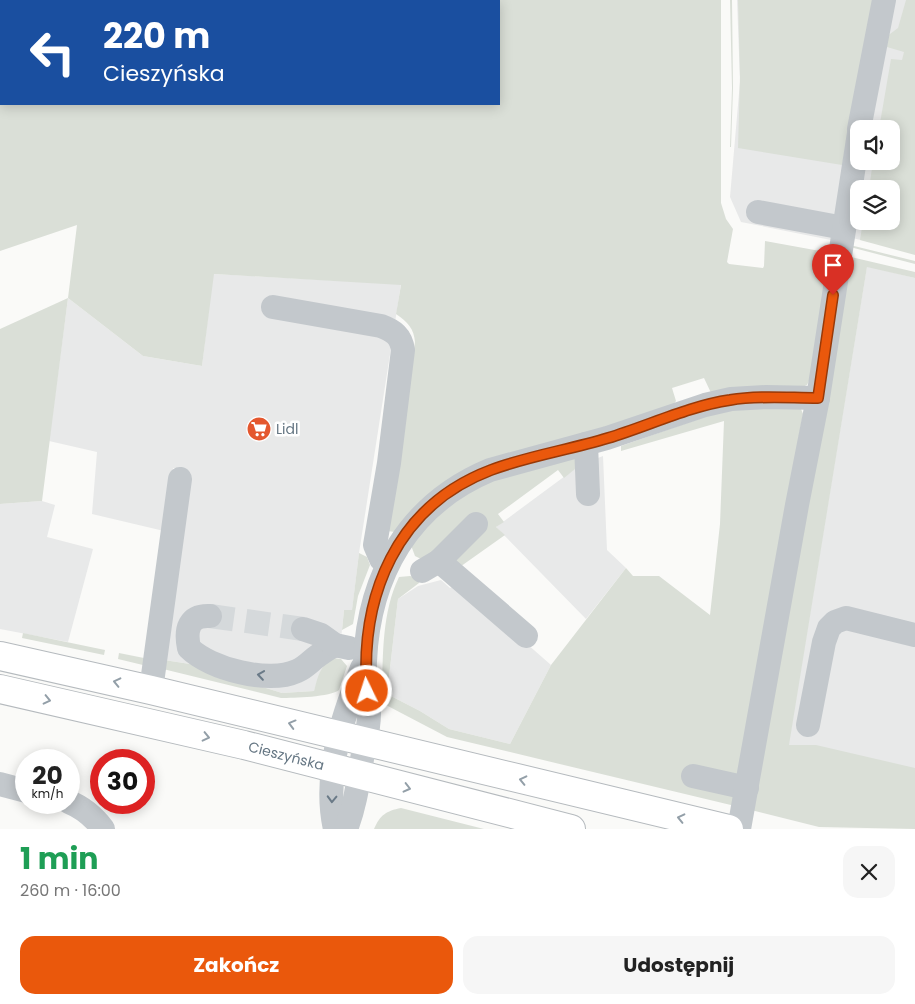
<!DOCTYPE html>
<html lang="pl">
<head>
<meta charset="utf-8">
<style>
	:root { --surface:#fff; --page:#f6f6f6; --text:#222; --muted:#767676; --accent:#ea580c }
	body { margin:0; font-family:Poppins,sans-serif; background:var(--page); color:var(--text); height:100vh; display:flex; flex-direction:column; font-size:19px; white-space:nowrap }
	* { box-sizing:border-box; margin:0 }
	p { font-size:16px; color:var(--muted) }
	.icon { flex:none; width:28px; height:28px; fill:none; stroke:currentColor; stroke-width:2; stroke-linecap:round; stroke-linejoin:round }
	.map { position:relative; height:829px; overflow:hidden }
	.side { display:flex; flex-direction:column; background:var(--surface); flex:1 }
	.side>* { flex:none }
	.top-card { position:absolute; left:0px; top:0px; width:500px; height:105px; box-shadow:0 2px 12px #0003; background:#1a4fa0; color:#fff; overflow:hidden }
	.buttons { position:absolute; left:850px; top:120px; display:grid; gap:10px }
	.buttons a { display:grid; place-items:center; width:50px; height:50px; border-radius:10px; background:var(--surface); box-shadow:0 2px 12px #0003; font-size:25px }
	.speed { position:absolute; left:15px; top:749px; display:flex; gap:10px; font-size:25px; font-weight:700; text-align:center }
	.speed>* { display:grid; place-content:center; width:65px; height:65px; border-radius:50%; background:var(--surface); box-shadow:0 2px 12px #0003; line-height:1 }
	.speed small { font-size:12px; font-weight:400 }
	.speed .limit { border:8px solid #d22; background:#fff; color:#111 }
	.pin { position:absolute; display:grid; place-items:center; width:42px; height:42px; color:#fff; margin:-51px -21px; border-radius:50% 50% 50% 0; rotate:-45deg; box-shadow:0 0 5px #0007 }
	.pin .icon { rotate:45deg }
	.me { position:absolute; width:55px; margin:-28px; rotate:356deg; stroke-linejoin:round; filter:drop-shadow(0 0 4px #0008) }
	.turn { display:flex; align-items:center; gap:18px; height:105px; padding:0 20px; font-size:22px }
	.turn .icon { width:65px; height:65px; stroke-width:2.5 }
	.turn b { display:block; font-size:35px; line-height:42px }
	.round { display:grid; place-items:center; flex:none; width:52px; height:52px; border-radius:15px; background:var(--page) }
	.overview { display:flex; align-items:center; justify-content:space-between; height:85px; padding:0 20px }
	h1 { font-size:30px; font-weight:700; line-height:38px; color:#1e9e55 }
	.primary-button { display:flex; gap:10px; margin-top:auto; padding:10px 20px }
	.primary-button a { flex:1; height:58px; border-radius:15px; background:var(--accent); color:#fff; font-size:20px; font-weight:700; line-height:58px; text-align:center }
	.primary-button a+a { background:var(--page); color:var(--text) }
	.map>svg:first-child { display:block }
	.built { fill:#e8e9e9; fill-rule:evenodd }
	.green { fill:#dadfd7; fill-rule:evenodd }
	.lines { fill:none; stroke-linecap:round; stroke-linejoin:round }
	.minor-tunnel { stroke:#d5d9db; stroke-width:24; stroke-dasharray:24 12; stroke-linecap:butt }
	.major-casing { stroke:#b5babe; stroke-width:30 }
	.minor { stroke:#c3c8cc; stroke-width:24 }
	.major { stroke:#fff; stroke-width:28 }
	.oneway { stroke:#6a7a87 }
	.oneway2 { stroke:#939fa8 }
	.route-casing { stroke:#983908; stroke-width:12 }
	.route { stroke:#ea580c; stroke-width:9 }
	.labels { text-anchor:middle; stroke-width:5; stroke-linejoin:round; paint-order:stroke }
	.poi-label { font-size:14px; fill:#657683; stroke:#fff; text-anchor:start }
	.street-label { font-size:14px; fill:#657683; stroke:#fff }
</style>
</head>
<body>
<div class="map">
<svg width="915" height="829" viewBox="0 0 915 829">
	<rect width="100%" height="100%" fill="#fafaf8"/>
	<g class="built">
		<path d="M737 0H915V252L852 238 831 240 741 222 730 197 740 82ZM859 129H891V161H859ZM859 189H891V221H859Z"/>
		<path d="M867 266 915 278V823L779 802Z"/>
		<path d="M213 274 401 284 359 553 352 611 344 610 339 658H334L321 670 314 691 282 693 190 664 164 660 189 471 173 468 164 531 92 514 97 452 49 441 68 298 143 356 202 366Z"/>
		<path d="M603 456 607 550 626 568 586 619 496 527 580 465Z"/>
		<path d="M42 501 55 505 47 537 93 549 68 642 0 629V504Z"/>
		<path d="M441 580 450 588 459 584 551 665 510 744 449 729 420 711 387 694 398 599 418 586Z"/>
	</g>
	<g class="green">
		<path d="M0 0H721V203L726 219 733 229 727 262 729 264 763 268 764 266 765 241 831 253 811 377 807 385 800 388 712 395 704 378 672 388 676 401 673 405 538 449 395 532 387 531 415 342C414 329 408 322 396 314L401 285 214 274 202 366 143 356 68 298 42 501 0 504V329L68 298 77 225 0 251ZM1 1H499V104H1Z"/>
		<path d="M730 0H732L733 88 731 147H730L732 88Z"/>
		<path d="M738 0H873L846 163 842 165 738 148 740 77Z"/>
		<path d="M906 0H915V255L860 240 863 221H891V189H869L873 161H891V129H879L891 59 902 60 904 52 887 47 885 44 886 37 898 28Z"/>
		<path d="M850 245 915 261V264L850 247Z"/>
		<path d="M851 257 915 272V278L867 267 789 745H816L915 768V829L819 827 751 810Z"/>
		<path d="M736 406 801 409 803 414 734 793 735 806 447 737 384 704 382 692C383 654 382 612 399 577L410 576 418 578 419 583 398 599 387 694 420 711 449 729 510 744 551 665 626 568 633 576H659L710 615 720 524 724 421 621 451V446Z"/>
		<path d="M575 455 580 465 564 478 558 470 498 514 504 522 496 527 505 535 457 569 431 556 423 560 415 556 412 548V540L434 516 487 481Z"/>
		<path d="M359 553 367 557 370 565 358 596 353 624 342 630 344 610H352Z"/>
		<path d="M23 633 105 650 104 655 22 638Z"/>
		<path d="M119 653 149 659 147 666 118 659Z"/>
		<path d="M334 658 341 659 347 666 339 690C331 697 293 698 281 698L163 669 164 660 190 664 282 693 314 691C318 677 320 664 334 658Z"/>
		<path d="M401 808 484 829H374C380 815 386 811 401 808Z"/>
	</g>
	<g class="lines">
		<path class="minor-tunnel" d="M210 616 303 629"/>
		<defs>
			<g id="major">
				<path d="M0 656 151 690 729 829"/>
				<path id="s1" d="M0 689 244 745 571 829"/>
			</g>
		</defs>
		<use href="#major" class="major-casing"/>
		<g class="minor">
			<path d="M859 129 884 0"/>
			<path d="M758 212 844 228"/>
			<path d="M273 307 381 326C394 331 401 336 403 350L389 463 375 545 381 559 387 565"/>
			<path d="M586 444 588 494"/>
			<path d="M439 561 526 636"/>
			<path d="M422 571 439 561 476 524"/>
			<path d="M210 616C189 615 185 629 189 648 210 669 269 684 297 671 307 667 313 658 322 653 326 650 331 647 335 645"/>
			<path d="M303 629 321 635 335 645 349 648"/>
			<path d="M151 690 180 479"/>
			<path d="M808 725 824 642 829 628 835 622 846 618 915 635"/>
			<path d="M693 776 747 788"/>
			<path d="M0 784 26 791"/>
			<path d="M69 802C84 808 94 817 103 829"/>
			<path d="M335 829C323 775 342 718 362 668"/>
			<path d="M346 829C355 806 358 783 362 759 365 744 369 729 369 714 369 696 364 679 365 661 369 574 409 504 490 470L607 438 705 405 731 399 766 397 818 398"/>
			<path d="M739 829 797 505 818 398 859 133"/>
		</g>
		<use href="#major" class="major"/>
	</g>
	<defs><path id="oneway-chevron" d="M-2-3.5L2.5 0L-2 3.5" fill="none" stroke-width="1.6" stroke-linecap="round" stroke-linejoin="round" transform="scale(1.25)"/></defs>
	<g class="oneway">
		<use href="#oneway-chevron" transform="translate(261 675) rotate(-172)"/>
		<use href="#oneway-chevron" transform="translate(332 799) rotate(92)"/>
	</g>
	<g class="oneway2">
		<use href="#oneway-chevron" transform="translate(117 682) rotate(-167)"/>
		<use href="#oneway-chevron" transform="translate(47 700) rotate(13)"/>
		<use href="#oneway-chevron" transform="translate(292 724) rotate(-165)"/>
		<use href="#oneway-chevron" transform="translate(206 737) rotate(13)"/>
		<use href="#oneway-chevron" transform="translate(523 780) rotate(-167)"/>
		<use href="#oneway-chevron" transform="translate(407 788) rotate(14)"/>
		<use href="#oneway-chevron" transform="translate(681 818) rotate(-167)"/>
	</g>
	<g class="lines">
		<defs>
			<path id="route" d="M367 691C360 596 396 506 491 470 528 456 569 450 608 438 648 426 689 406 730 400 759 395 789 398 818 398L833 295"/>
		</defs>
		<use href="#route" class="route-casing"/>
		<use href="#route" class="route"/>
	</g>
	<defs>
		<symbol id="supermarket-disc" viewBox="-11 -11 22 22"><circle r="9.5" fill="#e4572e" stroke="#fff"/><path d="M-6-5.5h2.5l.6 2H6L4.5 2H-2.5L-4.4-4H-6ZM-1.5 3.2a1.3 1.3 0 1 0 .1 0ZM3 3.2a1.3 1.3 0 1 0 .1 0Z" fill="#fff"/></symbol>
	</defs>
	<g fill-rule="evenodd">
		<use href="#supermarket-disc" x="245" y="415" width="28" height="28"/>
	</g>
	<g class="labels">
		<g class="poi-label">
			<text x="276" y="434">Lidl</text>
		</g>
		<g class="street-label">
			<text dy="5" stroke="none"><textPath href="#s1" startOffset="294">Cieszyńska</textPath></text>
		</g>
	</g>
</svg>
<div class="buttons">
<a><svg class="icon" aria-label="sound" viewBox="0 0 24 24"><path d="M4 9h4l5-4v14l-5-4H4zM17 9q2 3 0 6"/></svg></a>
<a><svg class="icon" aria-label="layers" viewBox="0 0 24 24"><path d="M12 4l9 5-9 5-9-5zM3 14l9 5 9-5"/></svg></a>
</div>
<div class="speed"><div>20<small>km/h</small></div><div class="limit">30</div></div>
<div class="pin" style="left:833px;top:295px;background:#d93025"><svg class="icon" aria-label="arrive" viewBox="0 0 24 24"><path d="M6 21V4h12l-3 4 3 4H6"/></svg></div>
<svg class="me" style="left:367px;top:691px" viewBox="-20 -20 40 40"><circle r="17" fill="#ea580c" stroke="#fff" stroke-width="3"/><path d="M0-11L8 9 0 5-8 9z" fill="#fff"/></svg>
<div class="top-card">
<div class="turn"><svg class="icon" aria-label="left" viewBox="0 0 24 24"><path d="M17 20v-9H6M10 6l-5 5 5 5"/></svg><div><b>220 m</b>Cieszyńska</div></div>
</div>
</div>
<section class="side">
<div class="overview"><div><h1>1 min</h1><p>260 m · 16:00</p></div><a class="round"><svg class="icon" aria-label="close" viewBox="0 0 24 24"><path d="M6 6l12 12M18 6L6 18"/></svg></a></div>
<div class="primary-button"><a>Zakończ</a><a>Udostępnij</a></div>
</section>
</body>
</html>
